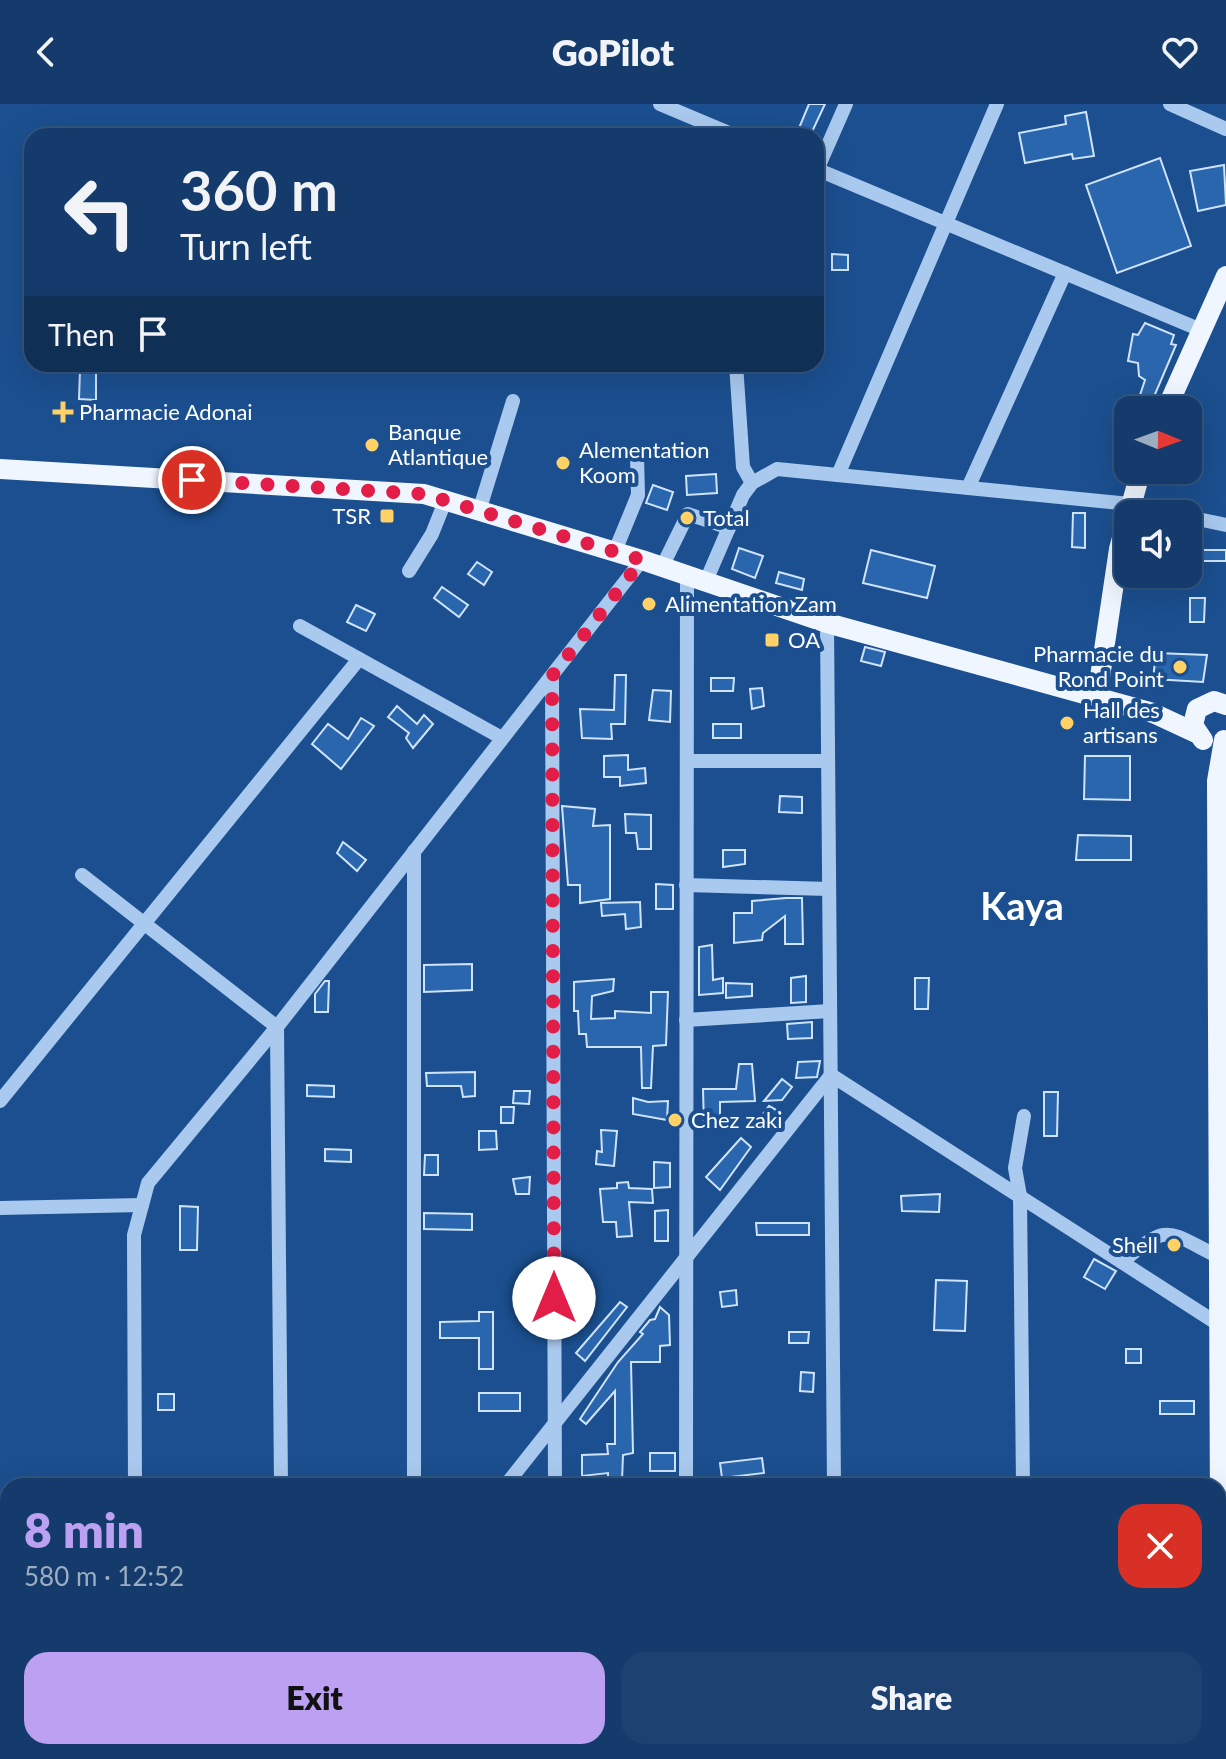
<!DOCTYPE html>
<html lang="en">
<head>
<meta charset="utf-8">
<style>
	:root { --surface:#143b6b; --page:#1d4271; --text:#f1f3f6; --muted:#9dadc1; --line:#33557e; --accent:#bca0f2 }
	body { margin:0; font-family:Lato,sans-serif; background:var(--page); color:var(--text); height:100vh; display:flex; flex-direction:column; font-size:30px; white-space:nowrap }
	* { box-sizing:border-box; margin:0 }
	p { font-size:26px; color:var(--muted) }
	.icon { flex:none; width:44px; height:44px; fill:none; stroke:currentColor; stroke-width:2; stroke-linecap:round; stroke-linejoin:round }
	.map { position:relative; flex:1; overflow:hidden }
	.details { position:absolute; left:0px; top:1374px; width:1226px; height:282px; display:flex; flex-direction:column; background:var(--surface); border-radius:24px 24px 0 0; box-shadow:0 8px 32px #0002,0 0 0 2px var(--line) }
	.details>* { flex:none }
	.hud { position:absolute; left:24px; top:24px; width:800px; height:244px; border-radius:24px; box-shadow:0 8px 32px #0002,0 0 0 2px var(--line); background:#143b6b; color:var(--text); overflow:hidden }
	.needle { width:52px; rotate:91deg }
	.fabs { position:absolute; left:1114px; top:292px; display:grid; gap:16px }
	.fabs a { display:grid; place-items:center; width:88px; height:88px; border-radius:16px; background:var(--surface); box-shadow:0 8px 32px #0002,0 0 0 2px var(--line); font-size:40px }
	.pin { position:absolute; display:grid; place-items:center; width:68px; height:68px; color:#fff; margin:-34px; border:4px solid #fff; border-radius:50%; box-shadow:0 2px 8px #0007 }
	.me { position:absolute; width:88px; margin:-44px; rotate:0deg; stroke-linejoin:round; filter:drop-shadow(0 0 6px #0008) }
	.turn { display:flex; align-items:center; gap:28px; height:168px; padding:0 24px; font-size:36px }
	.turn .icon { width:104px; height:104px; stroke-width:2.5 }
	.turn b { display:block; font-size:56px; line-height:68px }
	.then { display:flex; align-items:center; height:76px; padding:0 24px; background:#0003; gap:16px; font-size:30px }
	.round { display:grid; place-items:center; flex:none; width:84px; height:84px; border-radius:24px; background:var(--page) }
	.headline { display:flex; align-items:center; justify-content:space-between; height:136px; padding:0 24px }
	h1 { font-size:48px; font-weight:800; line-height:60px; color:var(--accent) }
	.cta { display:flex; gap:16px; margin-top:auto; padding:16px 24px }
	.cta a { flex:1; height:92px; border-radius:24px; background:var(--accent); color:#111; font-size:32px; font-weight:800; line-height:92px; text-align:center }
	.cta a+a { background:var(--page); color:var(--text) }
	header { display:flex; justify-content:space-between; align-items:center; height:104px; padding:0 24px; background:var(--surface); font-size:36px; font-weight:800 }
	.map>svg:first-child { display:block }
	.building { fill:#2a66ad; stroke:#cfe3fa; stroke-width:2 }
	.lines { fill:none; stroke-linecap:round; stroke-linejoin:round }
	.minor { stroke:#a9c9ee; stroke-width:14 }
	.major { stroke:#f0f6ff; stroke-width:20 }
	.route { stroke:#e11d48; stroke-width:14; stroke-dasharray:0 25.2 }
	.poi-dot { fill:#ffd166; stroke:#1b4f8f; stroke-width:3 }
	.labels { text-anchor:middle; stroke-width:8; stroke-linejoin:round; paint-order:stroke }
	.poi-label { font-size:22px; fill:#fff; stroke:#1b4f8f; text-anchor:start }
	.town-label { font-size:38px; font-weight:bold; fill:#fff; stroke:#1b4f8f }
</style>
</head>
<body>
<header><svg class="icon" aria-label="back" viewBox="0 0 24 24"><path d="M15 5l-7 7 7 7"/></svg>GoPilot<svg class="icon" aria-label="heart" viewBox="0 0 24 24"><path d="M12 20l-8-8c-3-5 5-10 8-4 3-6 11-1 8 4z"/></svg></header>
<div class="map">
<svg width="1226" height="1655" viewBox="0 0 1226 1655">
	<rect width="100%" height="100%" fill="#1b4f8f"/>
	<g class="building">
		<path d="M809 0H825L811 30 799 24Z"/>
		<path d="M1086 8 1094 52 1073 55 1072 50 1025 59 1019 29 1066 20 1065 12Z"/>
		<path d="M1160 54 1191 142 1117 169 1086 81Z"/>
		<path d="M1224 61 1226 101 1198 107 1190 67Z"/>
		<path d="M832 150 848 151V166H832Z"/>
		<path d="M1145 219 1174 231 1171 240 1176 241 1153 295 1140 291 1145 276 1139 272 1138 259 1128 257 1133 230 1138 231Z"/>
		<path d="M80 266H96V296L79 295Z"/>
		<path d="M716 370 717 389 687 391 686 372Z"/>
		<path d="M653 381 673 388 667 406 646 399Z"/>
		<path d="M1073 409H1085V444L1072 443Z"/>
		<path d="M739 444 763 452 755 474 732 465Z"/>
		<path d="M871 446 935 462 927 494 863 479Z"/>
		<path d="M1201 446H1226V457H1200Z"/>
		<path d="M477 458 492 468 484 481 468 470Z"/>
		<path d="M779 468 804 475 802 486 776 479Z"/>
		<path d="M442 483 468 501 459 513 434 494Z"/>
		<path d="M1190 494H1205L1204 518H1190Z"/>
		<path d="M356 501 375 510 366 527 347 518Z"/>
		<path d="M865 543 885 548 881 562 861 557Z"/>
		<path d="M1156 549 1207 551 1203 578 1153 575Z"/>
		<path d="M615 571H626L625 620H611L612 635 582 634 580 605 614 606Z"/>
		<path d="M711 574H734L733 587H711Z"/>
		<path d="M762 584 764 602 752 605 750 585Z"/>
		<path d="M653 586 671 587 670 618 649 616Z"/>
		<path d="M397 602 417 620 424 611 433 620 413 644 406 634 409 629 388 613Z"/>
		<path d="M361 614 374 622 341 665 312 640 328 620 348 635Z"/>
		<rect x="713" y="620" width="28" height="14"/>
		<path d="M628 651V666L645 664 646 679 620 682V673H604V652Z"/>
		<path d="M1085 652H1130V696L1084 695Z"/>
		<path d="M780 692 802 693V709L779 708Z"/>
		<path d="M562 702 595 705 593 722 610 721V795L580 799V781H568Z"/>
		<path d="M625 710 651 711V745H638L636 729H626Z"/>
		<path d="M1078 731 1131 732V756H1076Z"/>
		<path d="M343 738 366 756 357 767 337 749Z"/>
		<path d="M723 746H745V760L723 763Z"/>
		<path d="M656 780 673 781V805H656Z"/>
		<path d="M786 794H802L803 840H785V812L763 829 762 836 734 839V809H752V797Z"/>
		<path d="M640 798 641 823 626 825 625 810 602 812 601 799Z"/>
		<path d="M712 841 713 876 723 874V889L699 891V843Z"/>
		<path d="M472 860V886L424 888V861Z"/>
		<path d="M806 872V898L791 899V874Z"/>
		<path d="M915 874H929L928 905H915Z"/>
		<path d="M614 875 613 887 592 892 591 915 615 914V907L651 909V888H668L666 941 653 942 651 984H642L641 943H587L586 930H579L578 907H574V878Z"/>
		<path d="M325 877H329L328 908H315V890Z"/>
		<path d="M726 879 752 880V892L726 894Z"/>
		<path d="M812 918V934L788 935 787 920Z"/>
		<path d="M820 957 817 973 796 974 798 958Z"/>
		<path d="M739 960H752L755 997 720 998V1021L704 1022 703 985H736Z"/>
		<path d="M475 968V992L463 993 461 982H427L426 969Z"/>
		<path d="M782 975 792 983 782 996 764 997Z"/>
		<path d="M307 981 334 982V993L307 992Z"/>
		<path d="M514 987H530L529 1000 513 999Z"/>
		<path d="M1044 988H1058L1057 1032H1044Z"/>
		<path d="M633 994 648 998 668 997 667 1016 633 1010Z"/>
		<path d="M769 1002 780 1008 772 1021 759 1015Z"/>
		<path d="M501 1003H514L513 1019H501Z"/>
		<path d="M601 1026 617 1027 614 1062 596 1060 597 1047 602 1048Z"/>
		<path d="M479 1027H496L497 1045 479 1046Z"/>
		<path d="M741 1034 751 1043 720 1086 706 1073Z"/>
		<path d="M325 1045 351 1046V1058L325 1057Z"/>
		<path d="M425 1051H438V1071H424Z"/>
		<path d="M654 1058 670 1059V1083L654 1084Z"/>
		<path d="M530 1073 529 1090H516L513 1075Z"/>
		<path d="M628 1078 629 1084 652 1085 653 1099 629 1098 632 1132 617 1133 616 1118H603L600 1085 617 1084V1079Z"/>
		<path d="M940 1090 939 1108 902 1107 901 1092Z"/>
		<path d="M180 1102 198 1103 197 1146H180Z"/>
		<path d="M668 1106V1137H655V1107Z"/>
		<path d="M424 1109 472 1110V1126L424 1125Z"/>
		<path d="M756 1119H809V1131H757Z"/>
		<path d="M1094 1155 1116 1167 1105 1185 1084 1173Z"/>
		<rect x="566" y="1167" width="17" height="22"/>
		<path d="M936 1176 967 1177 965 1227 934 1226Z"/>
		<path d="M736 1186 737 1201 722 1203 720 1188Z"/>
		<path d="M620 1198 627 1203 585 1257 576 1249Z"/>
		<path d="M660 1203 669 1211 670 1241 660 1242V1258H631L633 1349 623 1351 622 1377H608V1369L582 1372V1351L608 1350 607 1340H615V1287L586 1320 580 1315 618 1258 643 1230 640 1228 650 1216 655 1215Z"/>
		<path d="M479 1208H493V1265H479V1234H440V1218L479 1217Z"/>
		<path d="M789 1228H809L808 1239H789Z"/>
		<rect x="1126" y="1245" width="15" height="14"/>
		<path d="M801 1268 814 1269 813 1288 800 1287Z"/>
		<rect x="479" y="1289" width="41" height="18"/>
		<rect x="158" y="1290" width="16" height="16"/>
		<rect x="1160" y="1297" width="34" height="13"/>
		<rect x="650" y="1349" width="25" height="18"/>
		<path d="M762 1354 764 1369 722 1374 720 1359Z"/>
	</g>
	<g class="lines">
		<g class="minor">
			<path d="M660 0 736 32"/>
			<path d="M1170 0 1226 25"/>
			<path d="M816 65 1201 226"/>
			<path d="M817 66 846 0"/>
			<path d="M736 260 743 363 752 379"/>
			<path d="M838 371 997 0"/>
			<path d="M968 384 1065 169"/>
			<path d="M480 404 513 297"/>
			<path d="M1188 413 1226 421"/>
			<path d="M615 447 638 391 637 352"/>
			<path d="M662 463 688 410 729 424"/>
			<path d="M409 467 432 430 446 395"/>
			<path d="M706 477 743 391 752 379 777 365 1130 400 1176 410"/>
			<path d="M827 519 834 1382"/>
			<path d="M300 522 502 634"/>
			<path d="M552 572 555 1382"/>
			<path d="M687 657H828"/>
			<path d="M82 771 277 923 281 1382"/>
			<path d="M686 781 829 785"/>
			<path d="M686 916 830 907"/>
			<path d="M0 997 359 555"/>
			<path d="M0 1104 142 1101"/>
			<path d="M1122 1158C1169 1119 1165 1126 1217 1152"/>
			<path d="M135 1382 134 1131 148 1079 277 923 642 456"/>
			<path d="M414 1382V747"/>
			<path d="M505 1382 831 971 1218 1220 1225 1219"/>
			<path d="M686 1382 687 471"/>
			<path d="M1023 1382 1020 1092 1015 1064 1024 1012"/>
			<path d="M0 1476H8"/>
			<path d="M137 1648V1655"/>
			<path d="M415 1648V1655"/>
			<path d="M558 1648V1655"/>
			<path d="M686 1648V1655"/>
			<path d="M837 1648V1655"/>
			<path d="M1026 1648V1655"/>
			<path d="M285 1655 290 1648"/>
		</g>
		<g class="major">
			<path d="M1166 306 1226 172"/>
			<path d="M0 365 424 390 642 456 827 519 1153 609 1196 629"/>
			<path d="M1097 593 1119 445 1141 366"/>
			<path d="M1203 636 1193 621 1197 605 1214 597 1226 601"/>
			<path d="M1221 1655 1217 677 1224 636"/>
		</g>
	</g>
	<g class="lines">
		<path class="route" d="M192 376 424 390 642 456 552 572 554 1194"/>
	</g>
	<g class="poi-dot">
		<path d="M59 296h8v8h8v8h-8v8h-8v-8h-8v-8h8z"/>
		<circle cx="372" cy="341" r="8"/>
		<circle cx="563" cy="359" r="8"/>
		<rect x="379" y="404" width="16" height="16" rx="4"/>
		<circle cx="687" cy="414" r="8"/>
		<circle cx="649" cy="500" r="8"/>
		<rect x="764" y="528" width="16" height="16" rx="4"/>
		<circle cx="1180" cy="563" r="8"/>
		<circle cx="1067" cy="619" r="8"/>
		<circle cx="675" cy="1016" r="8"/>
		<circle cx="1174" cy="1141" r="8"/>
	</g>
	<g class="labels">
		<g class="poi-label">
			<text x="79" y="316">Pharmacie Adonai</text>
			<text x="388" y="336">Banque<tspan x="388" dy="25">Atlantique</tspan></text>
			<text x="579" y="354">Alementation<tspan x="579" dy="25">Koom</tspan></text>
			<text x="371" y="420" text-anchor="end">TSR</text>
			<text x="703" y="422">Total</text>
			<text x="665" y="508">Alimentation Zam</text>
			<text x="788" y="544">OA</text>
			<text x="1164" y="558" text-anchor="end">Pharmacie du<tspan x="1164" dy="25">Rond Point</tspan></text>
			<text x="1083" y="614">Hall des<tspan x="1083" dy="25">artisans</tspan></text>
			<text x="691" y="1024">Chez zaki</text>
			<text x="1158" y="1149" text-anchor="end">Shell</text>
		</g>
		<g class="town-label">
			<text x="1022" y="816">Kaya</text>
		</g>
	</g>
</svg>
<div class="fabs">
<a><svg class="needle" viewBox="-14 -14 28 28"><path d="M0-13l5 13h-10z" fill="#e53935"/><path d="M0 13l5-13h-10z" fill="#9dadc1"/></svg></a>
<a><svg class="icon" aria-label="sound" viewBox="0 0 24 24"><path d="M4 9h4l5-4v14l-5-4H4zM17 9q2 3 0 6"/></svg></a>
</div>
<div class="pin" style="left:192px;top:376px;background:#d93025"><svg class="icon" aria-label="arrive" viewBox="0 0 24 24"><path d="M6 21V4h12l-3 4 3 4H6"/></svg></div>
<svg class="me" style="left:554px;top:1194px" viewBox="-20 -20 40 40"><circle r="19" fill="#fff"/><path d="M0-13L10 11 0 6-10 11z" fill="#e11d48"/></svg>
<div class="hud">
<div class="turn"><svg class="icon" aria-label="left" viewBox="0 0 24 24"><path d="M17 20v-9H6M10 6l-5 5 5 5"/></svg><div><b>360 m</b>Turn left</div></div>
<div class="then">Then<svg class="icon" aria-label="arrive" viewBox="0 0 24 24"><path d="M6 21V4h12l-3 4 3 4H6"/></svg></div>
</div>
<section class="details">
<div class="headline"><div><h1>8 min</h1><p>580 m · 12:52</p></div><a class="round" style="background:#d93025;color:#fff"><svg class="icon" aria-label="close" viewBox="0 0 24 24"><path d="M6 6l12 12M18 6L6 18"/></svg></a></div>
<div class="cta"><a>Exit</a><a>Share</a></div>
</section>
</div>
</body>
</html>
